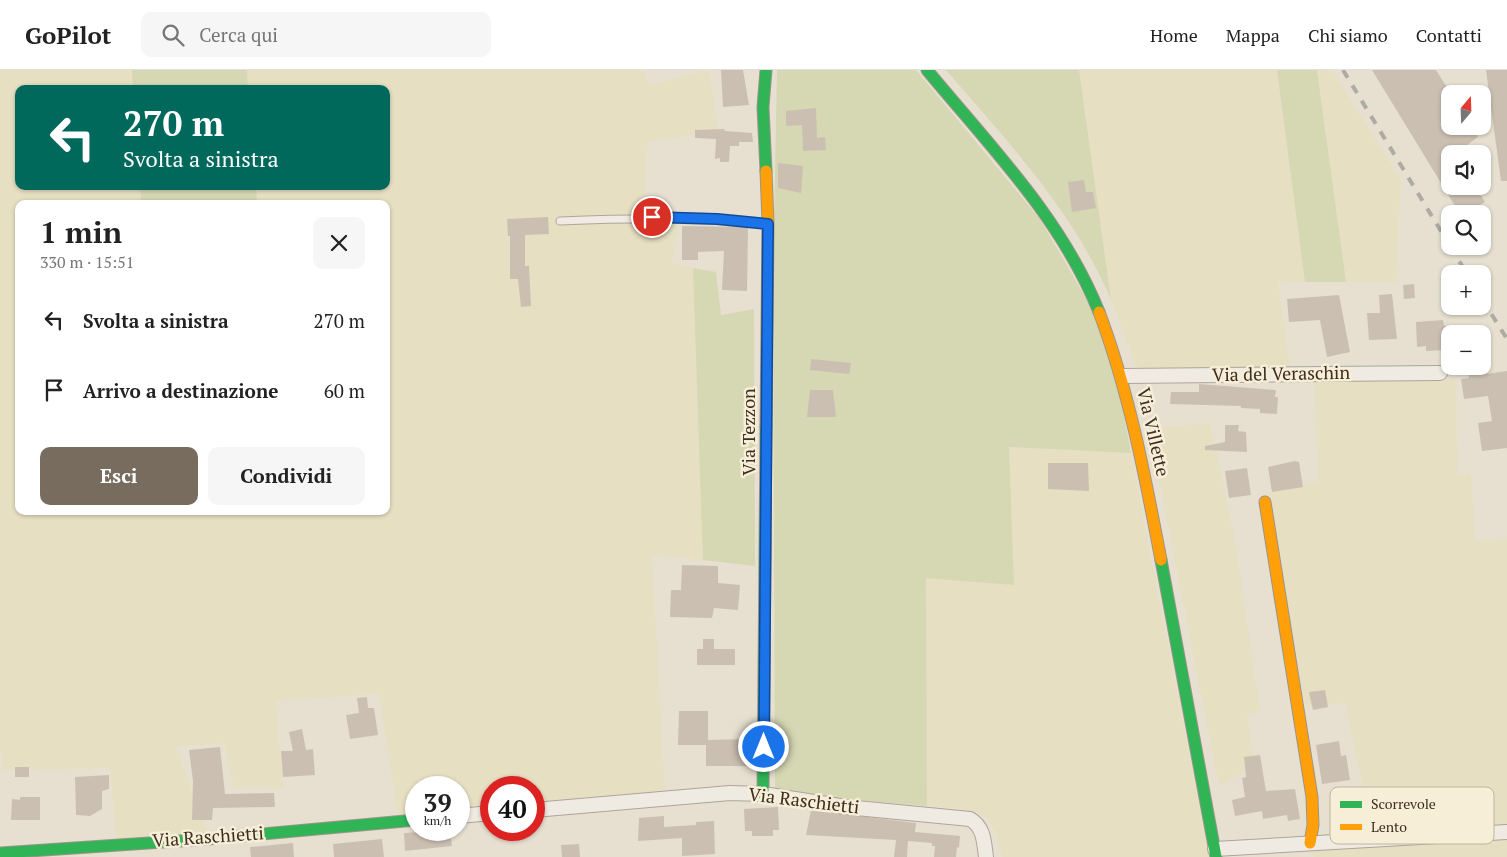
<!DOCTYPE html>
<html lang="it">
<head>
<meta charset="utf-8">
<style>
	:root { --surface:#fff; --page:#f6f6f6; --text:#222; --muted:#767676; --line:#e0e0e0; --accent:#786c5e }
	body { margin:0; font-family:"PT Serif",serif; background:var(--page); color:var(--text); height:100vh; display:flex; flex-direction:column; font-size:19px; white-space:nowrap }
	* { box-sizing:border-box; margin:0 }
	p { font-size:16px; color:var(--muted) }
	.icon { flex:none; width:28px; height:28px; fill:none; stroke:currentColor; stroke-width:2; stroke-linecap:round; stroke-linejoin:round }
	.map { position:relative; flex:1; overflow:hidden }
	.drawer { position:absolute; left:15px; top:130px; width:375px; height:315px; display:flex; flex-direction:column; background:var(--surface); border-radius:10px; box-shadow:0 1px 4px #0004 }
	.drawer>* { flex:none }
	.guide { position:absolute; left:15px; top:15px; width:375px; height:105px; border-radius:10px; box-shadow:0 1px 4px #0004; background:#00695c; color:#fff; overflow:hidden }
	.needle { width:32px; rotate:19deg }
	.controls { position:absolute; left:1441px; top:15px; display:grid; gap:10px }
	.controls a { display:grid; place-items:center; width:50px; height:50px; border-radius:10px; background:var(--surface); box-shadow:0 1px 4px #0004; font-size:25px }
	.speed { position:absolute; left:405px; top:706px; display:flex; gap:10px; font-size:25px; font-weight:700; text-align:center }
	.speed>* { display:grid; place-content:center; width:65px; height:65px; border-radius:50%; background:var(--surface); box-shadow:0 1px 4px #0004; line-height:1 }
	.speed small { font-size:12px; font-weight:400 }
	.speed .limit { border:8px solid #d22; background:#fff; color:#111 }
	.pin { position:absolute; display:grid; place-items:center; width:42px; height:42px; color:#fff; margin:-21px; border:2px solid #fff; border-radius:50%; box-shadow:0 1px 5px #0007 }
	.me { position:absolute; width:55px; margin:-28px; rotate:0deg; stroke-linejoin:round; filter:drop-shadow(0 0 4px #0008) }
	.turn { display:flex; align-items:center; gap:18px; height:105px; padding:0 25px; font-size:22px }
	.turn .icon { width:65px; height:65px; stroke-width:2.5 }
	.turn b { display:block; font-size:35px; line-height:42px }
	.round { display:grid; place-items:center; flex:none; width:52px; height:52px; border-radius:10px; background:var(--page) }
	.headline { display:flex; align-items:center; justify-content:space-between; height:85px; padding:0 25px }
	h1 { font-size:30px; font-weight:700; line-height:38px }
	.cta { display:flex; gap:10px; margin-top:auto; padding:10px 25px }
	.cta a { flex:1; height:58px; border-radius:10px; background:var(--accent); color:#fff; font-size:20px; font-weight:700; line-height:58px; text-align:center }
	.cta a+a { background:var(--page); color:var(--text) }
	ul { padding:0; list-style:none }
	li { display:flex; align-items:center; gap:15px; height:70px; padding:0 25px }
	li div { flex:1 }
	li b { display:block; font-size:19px }
	li em { font-style:normal }
	header { display:flex; align-items:center; gap:30px; box-sizing:border-box; height:70px; padding:0 25px; background:var(--surface); border-bottom:1px solid var(--line) }
	header strong { font-size:24px }
	nav { display:flex; gap:28px; margin-inline-start:auto; font-size:18px }
	.search { width:350px; height:45px; background:var(--page); display:flex; align-items:center; gap:12px; box-sizing:border-box; padding:0 18px; border-radius:10px; color:var(--muted); font-size:19px }
	.map>svg:first-child { display:block }
	.farmland { fill:#e6dfc2 }
	.green { fill:#d6d7b3 }
	.building { fill:#cbbfb2 }
	.lines { fill:none; stroke-linecap:round; stroke-linejoin:round }
	.lane-casing { stroke:#ada599; stroke-width:9 }
	.street-casing { stroke:#ada599; stroke-width:16 }
	.fast-casing { stroke:#9c958a; stroke-width:13 }
	.slow-casing { stroke:#9c958a; stroke-width:13 }
	.lane { stroke:#efebe3; stroke-width:7 }
	.street { stroke:#efebe3; stroke-width:14 }
	.fast { stroke:#30b455; stroke-width:11 }
	.slow { stroke:#ff9f0a; stroke-width:11 }
	.rail { stroke:#afaaa2; stroke-width:4; stroke-dasharray:9 9; stroke-linecap:butt }
	.route-casing { stroke:#114b97; stroke-width:12 }
	.route { stroke:#1a73e8; stroke-width:9 }
	.labels { text-anchor:middle; stroke-width:5; stroke-linejoin:round; paint-order:stroke }
	.street-label { font-size:18px; fill:#3d2e20; stroke:#f7eed8 }
	.key { fill:#f7eed8; stroke:#bfb4a1; stroke-width:1 }
	.key-label { font-size:14px; fill:#3d2e20 }
</style>
</head>
<body>
<header>
<strong>GoPilot</strong>
<div class="search"><svg class="icon" aria-label="search" viewBox="0 0 24 24"><circle cx="10" cy="10" r="6"/><path d="M15 15l6 6"/></svg>Cerca qui</div>
<nav><a>Home</a><a>Mappa</a><a>Chi siamo</a><a>Contatti</a></nav>
</header>
<div class="map">
<svg width="1507" height="787" viewBox="0 0 1507 787">
	<rect width="100%" height="100%" fill="#e7e0d1"/>
	<g class="farmland">
		<path d="M0 0H132L133 19H19V116H140L141 134H19V441H386V134H257L256 116H386V19H248L247 0H644L649 15 709 0 718 61 648 72 643 144 680 145 672 193 693 198 703 490 652 485 665 722 534 734V718H491V737L459 740V718H416V744L398 745 379 624 276 631 283 718H234L224 673 176 677 207 762 116 769 110 698 3 700 0 679Z"/>
		<path d="M1079 0H1277L1305 212 1278 213 1291 305 1139 302 1111 230Z"/>
		<path d="M1317 0H1332L1401 110 1396 212H1346Z"/>
		<path d="M1314 309H1456L1457 405 1471 403 1475 471 1507 469V787H1313L1311 775 1373 763 1345 633 1306 637 1276 472 1270 423 1318 411Z"/>
		<path d="M1210 353 1236 475 1260 642 1247 644 1254 696 1219 716 1149 358Z"/>
		<path d="M1009 377 1131 383 1209 787H1002L996 763 987 748 976 742 961 739 927 736 926 508 1014 515Z"/>
	</g>
	<g class="green">
		<path d="M132 0H247L248 19H133Z"/>
		<path d="M777 0H916L1040 149 1087 230 1117 307 1131 383 1009 377 1014 515 926 508 927 736 832 728 775 718 773 210Z"/>
		<path d="M946 0H1079L1111 230C1074 142 1008 72 946 0Z"/>
		<path d="M1277 0H1317L1346 212H1305Z"/>
		<path d="M140 116H256L257 134H141Z"/>
		<path d="M693 198 716 202 721 245 754 239 755 496 703 490Z"/>
	</g>
	<g class="building">
		<path d="M721 0H743L749 35 723 37Z"/>
		<path d="M1372 0H1436L1450 22V56H1471L1478 67 1467 75 1472 84H1450V116H1475L1485 132 1466 144H1460Z"/>
		<path d="M1486 0H1507V111H1501Z"/>
		<path d="M816 38 817 68 825 67 826 80 803 81 802 55 786 56V41Z"/>
		<path d="M724 59 725 61 752 63 753 72H739V76H730L729 92H720V88L715 89 716 69 695 68V60Z"/>
		<path d="M778 93 803 96 801 123 778 118Z"/>
		<path d="M1084 110 1086 122H1093L1096 138 1072 142 1068 112Z"/>
		<path d="M548 147 549 164 525 165V196H529L531 236 521 237 518 209H510V166H508L507 149Z"/>
		<path d="M682 156 748 157 747 221 722 220 724 181 698 182V190H682Z"/>
		<path d="M1414 214 1415 228 1404 229 1403 215Z"/>
		<path d="M1392 224 1397 269 1369 270 1367 243H1380L1379 225Z"/>
		<path d="M1339 225 1350 282 1327 287 1320 250 1289 252 1287 229Z"/>
		<path d="M1443 250 1444 256H1450V277H1445V280L1426 281V276L1417 277 1416 252Z"/>
		<path d="M811 289 851 293 849 304 810 300Z"/>
		<path d="M1487 299V304L1507 301V378L1482 381 1478 353 1492 351 1488 326 1464 329 1461 309 1469 308 1468 302Z"/>
		<path d="M1199 314 1276 320 1275 327H1278L1277 344 1260 343V339L1241 338V336L1170 334 1171 322H1199Z"/>
		<path d="M810 320H833L836 347H807Z"/>
		<path d="M1225 355H1239L1238 361 1246 362 1247 382 1205 380V376L1225 372Z"/>
		<path d="M1295 391 1299 392 1303 417 1272 422 1268 397Z"/>
		<path d="M1048 393H1088L1089 421 1048 419Z"/>
		<path d="M1247 398 1251 425 1229 428 1225 401Z"/>
		<path d="M682 495 718 496V513L740 515 738 540 714 538 712 548 670 547 671 520H681Z"/>
		<path d="M703 569H714V579H735V595H697V579H703Z"/>
		<path d="M1325 620 1328 637 1313 640 1309 622Z"/>
		<path d="M367 627 368 638H374L378 665 350 669 346 645 359 643 357 628Z"/>
		<path d="M679 641H708V670L747 669 748 696H706V675H678Z"/>
		<path d="M302 659 306 680 313 679 315 705 283 707 281 681H293L289 662Z"/>
		<path d="M1339 671 1341 686 1346 685 1350 710 1322 714 1316 675Z"/>
		<path d="M220 677 225 724 274 723 275 737 213 738 212 750H192L193 711 189 680Z"/>
		<path d="M1260 685 1266 721 1295 719 1300 749 1288 751 1287 745 1263 749 1262 741 1235 746 1232 730 1245 727 1242 708 1246 707 1244 687Z"/>
		<rect x="15" y="697" width="14" height="10"/>
		<path d="M109 705V719L102 721V739L90 746 76 745 75 707Z"/>
		<path d="M20 727H40V750H11L12 729 20 730Z"/>
		<path d="M778 737 779 760H773V766H752V761H745L744 739Z"/>
		<path d="M811 740 916 753 915 762 960 766 959 778 957 777 956 787H934L935 776H932V773L908 771 907 787H894L896 770 806 765Z"/>
		<path d="M664 746V757L696 755V752L714 751 715 784 682 786V768L638 771 639 748Z"/>
		<path d="M450 760 452 776 405 781 404 763Z"/>
		<path d="M382 769 384 787H334L333 774Z"/>
		<path d="M293 773 294 787H251L250 777Z"/>
		<path d="M579 774 580 787H562L561 775Z"/>
	</g>
	<g class="lines">
		<defs>
			<path id="lane" d="M560 151C629 148 697 147 767 153"/>
			<g id="street">
				<path d="M1122 306 1440 303"/>
				<path d="M534 740 730 723 763 724 846 737 970 749C984 757 984 772 986 787"/>
				<path d="M459 746 491 743"/>
				<path d="M1215 779 1507 762"/>
			</g>
			<g id="fast">
				<path d="M927 0C990 76 1062 149 1099 242"/>
				<path d="M766 101 763 37 766 0"/>
				<path d="M1161 490 1216 787"/>
				<path d="M763 724 766 356"/>
				<path d="M0 783 208 769 416 750"/>
			</g>
			<g id="slow">
				<path d="M766 101 768 153 766 356"/>
				<path d="M1099 242C1129 321 1145 406 1161 490"/>
				<path d="M1265 432 1312 727 1313 755 1310 773"/>
			</g>
		</defs>
		<use href="#lane" class="lane-casing"/>
		<use href="#street" class="street-casing"/>
		<use href="#fast" class="fast-casing"/>
		<use href="#slow" class="slow-casing"/>
		<use href="#lane" class="lane"/>
		<use href="#street" class="street"/>
		<use href="#fast" class="fast"/>
		<use href="#slow" class="slow"/>
		<g class="rail">
			<path d="M1343 0 1450 176"/>
			<path d="M1450 176 1467 204"/>
			<path d="M1482 229 1507 269"/>
		</g>
	</g>
	<g class="lines">
		<defs>
			<path id="route" d="M652 147 717 149 768 154 764 677"/>
		</defs>
		<use href="#route" class="route-casing"/>
		<use href="#route" class="route"/>
	</g>
	<g class="labels">
		<g class="street-label">
			<text transform="translate(1281 304) rotate(-1)" y="6">Via del Veraschin</text>
			<text transform="translate(749 362) rotate(-90)" y="6">Via Tezzon</text>
			<text transform="translate(1153 362) rotate(77)" y="6">Via Villette</text>
			<text transform="translate(804 731) rotate(7)" y="6">Via Raschietti</text>
			<text transform="translate(208 767) rotate(-4)" y="6">Via Raschietti</text>
		</g>
	</g>
	<rect x="1330" y="717" width="164" height="57" rx="8" class="key"/>
	<rect x="1340" y="731" width="22" height="7" fill="#30b455"/>
	<rect x="1340" y="754" width="22" height="6" fill="#ff9f0a"/>
	<g class="key-label">
		<text x="1371" y="739">Scorrevole</text>
		<text x="1371" y="762">Lento</text>
	</g>
</svg>
<div class="controls">
<a><svg class="needle" viewBox="-14 -14 28 28"><path d="M0-13l5 13h-10z" fill="#e53935"/><path d="M0 13l5-13h-10z" fill="#767676"/></svg></a>
<a><svg class="icon" aria-label="sound" viewBox="0 0 24 24"><path d="M4 9h4l5-4v14l-5-4H4zM17 9q2 3 0 6"/></svg></a>
<a><svg class="icon" aria-label="search" viewBox="0 0 24 24"><circle cx="10" cy="10" r="6"/><path d="M15 15l6 6"/></svg></a>
<a>+</a>
<a>−</a>
</div>
<div class="speed"><div>39<small>km/h</small></div><div class="limit">40</div></div>
<div class="pin" style="left:652px;top:147px;background:#d93025"><svg class="icon" aria-label="arrive" viewBox="0 0 24 24"><path d="M6 21V4h12l-3 4 3 4H6"/></svg></div>
<svg class="me" style="left:764px;top:677px" viewBox="-20 -20 40 40"><circle r="17" fill="#1a73e8" stroke="#fff" stroke-width="3"/><path d="M0-11L8 9 0 5-8 9z" fill="#fff"/></svg>
<div class="guide">
<div class="turn"><svg class="icon" aria-label="left" viewBox="0 0 24 24"><path d="M17 20v-9H6M10 6l-5 5 5 5"/></svg><div><b>270 m</b>Svolta a sinistra</div></div>
</div>
<section class="drawer">
<div class="headline"><div><h1>1 min</h1><p>330 m · 15:51</p></div><a class="round"><svg class="icon" aria-label="close" viewBox="0 0 24 24"><path d="M6 6l12 12M18 6L6 18"/></svg></a></div>
<ul>
<li><svg class="icon" aria-label="left" viewBox="0 0 24 24"><path d="M17 20v-9H6M10 6l-5 5 5 5"/></svg><div><b>Svolta a sinistra</b></div><em>270 m</em></li>
<li><svg class="icon" aria-label="arrive" viewBox="0 0 24 24"><path d="M6 21V4h12l-3 4 3 4H6"/></svg><div><b>Arrivo a destinazione</b></div><em>60 m</em></li>
</ul>
<div class="cta"><a>Esci</a><a>Condividi</a></div>
</section>
</div>
</body>
</html>
